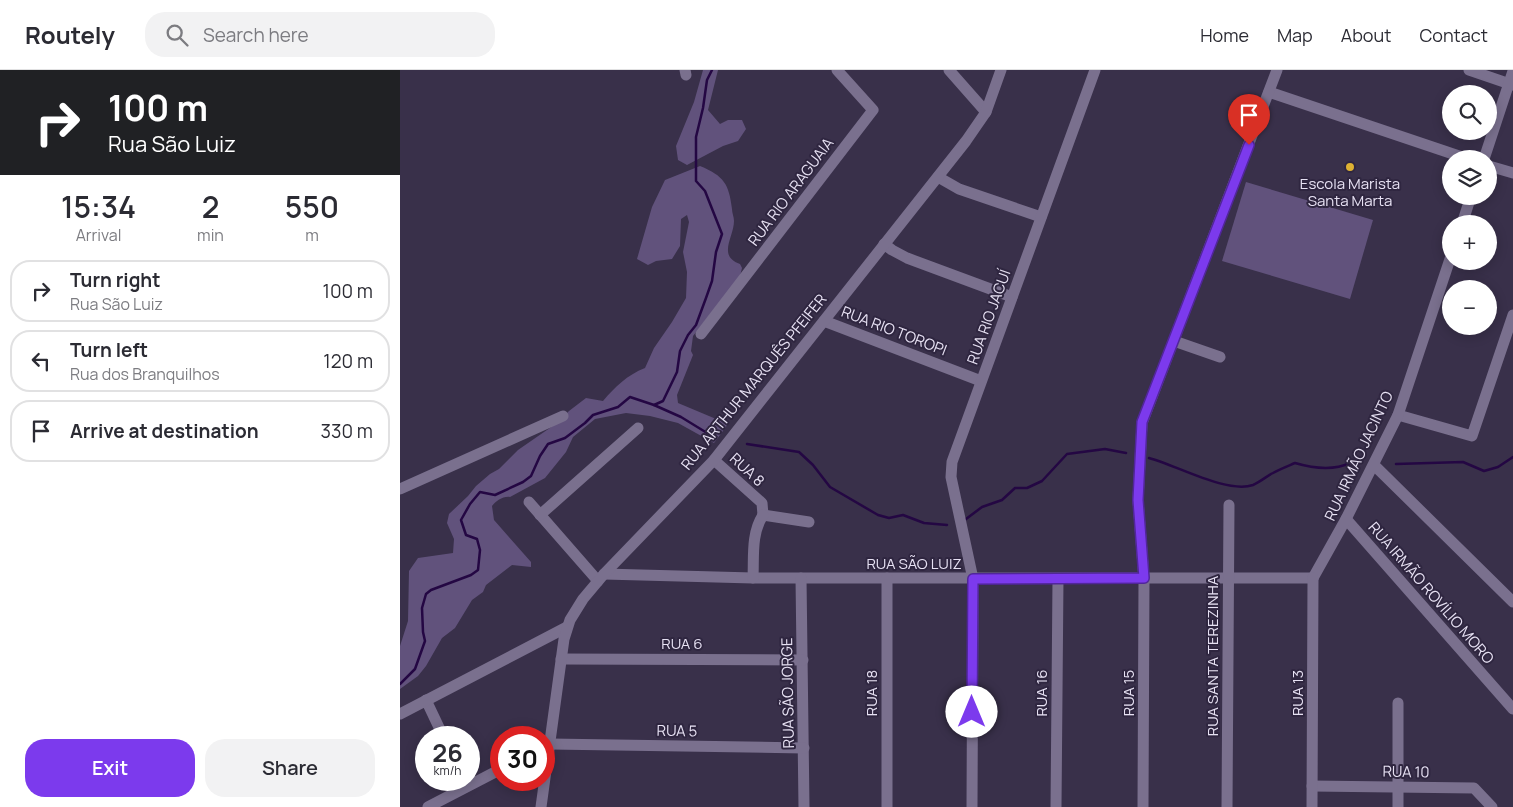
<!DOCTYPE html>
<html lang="en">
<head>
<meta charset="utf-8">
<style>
	:root { --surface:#fff; --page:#f2f2f3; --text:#2b2b33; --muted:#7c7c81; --line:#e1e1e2; --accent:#7c3aed }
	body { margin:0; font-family:Manrope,sans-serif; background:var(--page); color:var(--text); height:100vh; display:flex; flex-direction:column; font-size:19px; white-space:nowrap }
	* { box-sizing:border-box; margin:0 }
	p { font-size:16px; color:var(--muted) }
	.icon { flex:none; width:28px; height:28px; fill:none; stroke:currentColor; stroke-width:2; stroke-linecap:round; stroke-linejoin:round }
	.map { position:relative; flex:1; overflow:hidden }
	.details { display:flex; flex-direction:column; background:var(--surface); width:400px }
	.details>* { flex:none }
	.hud { background:#202124; color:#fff; overflow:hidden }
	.buttons { position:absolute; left:1042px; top:15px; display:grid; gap:10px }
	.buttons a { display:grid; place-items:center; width:55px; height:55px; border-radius:50%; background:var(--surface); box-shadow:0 2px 12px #0003; font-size:25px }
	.speed { position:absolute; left:15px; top:656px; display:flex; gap:10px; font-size:25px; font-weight:700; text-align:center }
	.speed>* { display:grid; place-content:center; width:65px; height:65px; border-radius:50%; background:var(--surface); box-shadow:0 2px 12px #0003; line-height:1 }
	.speed small { font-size:12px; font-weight:400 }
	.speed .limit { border:8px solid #d22; background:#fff; color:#111 }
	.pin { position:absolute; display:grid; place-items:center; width:42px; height:42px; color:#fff; margin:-51px -21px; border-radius:50% 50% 50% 0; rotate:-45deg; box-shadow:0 0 5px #0007 }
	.pin .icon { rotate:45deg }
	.me { position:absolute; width:55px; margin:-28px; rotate:0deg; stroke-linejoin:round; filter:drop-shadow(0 0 4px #0008) }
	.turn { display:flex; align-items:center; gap:18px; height:105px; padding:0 25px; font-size:22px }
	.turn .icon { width:65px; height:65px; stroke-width:2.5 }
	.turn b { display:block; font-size:35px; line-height:42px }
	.eta { display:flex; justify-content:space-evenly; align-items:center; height:85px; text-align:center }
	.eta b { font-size:30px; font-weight:600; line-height:35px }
	.cta { display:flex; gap:10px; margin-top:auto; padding:10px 25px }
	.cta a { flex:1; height:58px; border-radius:20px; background:var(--accent); color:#fff; font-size:20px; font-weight:600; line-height:58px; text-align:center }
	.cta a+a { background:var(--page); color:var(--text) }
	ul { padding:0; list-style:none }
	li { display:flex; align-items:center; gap:15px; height:62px; margin:0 10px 8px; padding:0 15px; border:2px solid var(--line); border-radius:20px }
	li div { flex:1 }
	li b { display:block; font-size:19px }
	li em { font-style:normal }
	header { display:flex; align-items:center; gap:30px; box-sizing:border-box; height:70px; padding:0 25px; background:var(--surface); border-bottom:1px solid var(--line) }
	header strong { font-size:24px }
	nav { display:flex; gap:28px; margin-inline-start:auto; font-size:18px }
	.search { width:350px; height:45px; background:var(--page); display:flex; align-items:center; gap:12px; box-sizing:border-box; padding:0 18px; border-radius:20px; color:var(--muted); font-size:19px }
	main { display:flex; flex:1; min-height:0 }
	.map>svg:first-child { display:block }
	.green { fill:#61527c }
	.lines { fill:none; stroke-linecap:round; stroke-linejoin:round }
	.stream { stroke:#240743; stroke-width:2.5 }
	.minor { stroke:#7a708e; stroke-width:11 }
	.route-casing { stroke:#51269a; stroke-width:12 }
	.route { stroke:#7c3aed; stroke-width:9 }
	.poi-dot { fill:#deb133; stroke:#2f2640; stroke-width:2 }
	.labels { text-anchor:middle; stroke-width:4; stroke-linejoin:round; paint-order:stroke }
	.poi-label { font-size:15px; fill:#e7e1f3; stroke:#2f2640 }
	.street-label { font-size:15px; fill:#e7e1f3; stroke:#2f2640 }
</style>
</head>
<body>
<header>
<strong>Routely</strong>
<div class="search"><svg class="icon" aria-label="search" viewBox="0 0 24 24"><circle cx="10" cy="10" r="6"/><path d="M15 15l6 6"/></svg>Search here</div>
<nav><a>Home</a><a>Map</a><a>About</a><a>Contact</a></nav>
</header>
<main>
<section class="details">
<div class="hud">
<div class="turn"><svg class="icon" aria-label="right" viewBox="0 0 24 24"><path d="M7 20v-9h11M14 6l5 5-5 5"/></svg><div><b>100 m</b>Rua São Luiz</div></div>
</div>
<div class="eta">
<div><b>15:34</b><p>Arrival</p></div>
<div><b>2</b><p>min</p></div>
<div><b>550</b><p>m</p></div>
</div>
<ul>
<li><svg class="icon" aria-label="right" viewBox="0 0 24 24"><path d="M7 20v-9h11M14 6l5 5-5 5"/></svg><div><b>Turn right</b><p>Rua São Luiz</p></div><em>100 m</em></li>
<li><svg class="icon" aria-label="left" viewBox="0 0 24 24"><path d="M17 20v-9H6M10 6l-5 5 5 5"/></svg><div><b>Turn left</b><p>Rua dos Branquilhos</p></div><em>120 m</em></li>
<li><svg class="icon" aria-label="arrive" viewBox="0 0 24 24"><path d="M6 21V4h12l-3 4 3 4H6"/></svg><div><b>Arrive at destination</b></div><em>330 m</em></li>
</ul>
<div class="cta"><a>Exit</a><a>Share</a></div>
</section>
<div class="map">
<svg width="1113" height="737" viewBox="0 0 1113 737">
	<rect width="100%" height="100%" fill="#39304a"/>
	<g class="green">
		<path d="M303 0H318L308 40 320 54 328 50H342L346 59 338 71 323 76 287 95 278 90 276 76 294 32Z"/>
		<path d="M300 96C324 106 329 114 332 139 332 143 334 147 334 151 334 167 317 186 340 194L342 198 340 206 293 266 291 281 293 285 277 325 278 333 328 354 314 373 278 353 250 346 226 343 195 349 173 367 166 382 145 408 110 427C103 426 96 431 92 436L94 450 131 492V497L112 495 86 515 83 522 72 530 55 558 42 568 26 596 18 606 0 619V576L8 551 9 501 18 488 53 483 54 469 47 453 49 444 68 426 76 416 90 404 99 399 118 380 157 353 169 341 186 328 203 331C215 317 227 305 245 298L254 278 272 252 286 228 287 202 283 182 289 152 287 145 281 149 280 176 272 189 256 191 248 195 237 189 252 137 265 110Z"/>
		<path d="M846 112 973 150 950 229 822 191Z"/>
	</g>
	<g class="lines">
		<g class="stream">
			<path d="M254 335 281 347 312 366"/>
			<path d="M347 374 399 382 413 395 430 417 478 445 489 448 503 445 524 453 547 455"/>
			<path d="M749 388C776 395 827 424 853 415 860 412 867 406 873 403 880 399 888 396 895 393 912 398 933 401 950 393"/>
			<path d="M996 394 1063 392 1084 401 1098 397 1113 387"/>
			<path d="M566 449 582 437 602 430 615 418H627L642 411 667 384 705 379 726 383"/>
			<path d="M0 614 15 599 25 571 23 562 22 538 26 524 31 520 71 505 78 500 80 480 77 469 66 465 61 450 70 434 80 422 95 425 123 412 131 406 140 386 148 374 165 368 185 353 193 345 218 337 230 327 254 335 263 331 277 302 280 281 288 265 296 255 306 228 312 211 316 182 322 164 305 121 296 111V67L303 38 307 10 312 0"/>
		</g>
		<g class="minor">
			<path d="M285 0 286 5"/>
			<path d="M549 0 586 42"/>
			<path d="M1069 0 1113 15"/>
			<path d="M869 22 1068 89"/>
			<path d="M1084 89 1113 1"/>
			<path d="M1089 96 1113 103"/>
			<path d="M538 107 559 119 641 147"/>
			<path d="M1062 154 1071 126"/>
			<path d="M484 174 492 180 507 188 612 227"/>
			<path d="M424 251 581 311"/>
			<path d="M301 264 473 40 437 0"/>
			<path d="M774 271 820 287"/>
			<path d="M998 345 1072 366 1113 245"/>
			<path d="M314 390 362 433 363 445"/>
			<path d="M974 395 1113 532"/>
			<path d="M0 419 163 346"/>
			<path d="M129 432 198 511"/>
			<path d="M140 445 238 358"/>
			<path d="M363 445 409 452"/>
			<path d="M946 449 1113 639"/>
			<path d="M204 504 353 508H913"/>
			<path d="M353 508C354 486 351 464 363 445"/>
			<path d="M401 508 404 737"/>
			<path d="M913 508 946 449 998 345 1051 186"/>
			<path d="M161 589 403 590"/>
			<path d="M26 630 44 668"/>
			<path d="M0 644 167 557"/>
			<path d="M150 674 404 678"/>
			<path d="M912 716 1074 718 1092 737"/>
			<path d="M28 737 101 699"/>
			<path d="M141 737 164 569 170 550 183 529 204 504 314 390 566 71 586 42 601 0"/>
			<path d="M487 737V508"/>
			<path d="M572 737 573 509 551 407 552 392 695 0"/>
			<path d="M656 737 658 509"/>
			<path d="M743 737 744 509 738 430 742 353 877 0"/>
			<path d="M827 737 829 435"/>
			<path d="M912 737 913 508"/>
			<path d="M998 737V633"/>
		</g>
	</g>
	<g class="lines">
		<defs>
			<path id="route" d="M572 642 573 509 744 508 738 430 742 352 849 75"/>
		</defs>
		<use href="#route" class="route-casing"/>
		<use href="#route" class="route"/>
	</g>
	<circle class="poi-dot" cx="950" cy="97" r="5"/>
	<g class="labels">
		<g class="poi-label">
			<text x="950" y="119">Escola Marista<tspan x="950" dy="17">Santa Marta</tspan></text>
		</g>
		<g class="street-label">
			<text transform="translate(391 122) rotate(-53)" y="5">RUA RIO ARAGUAIA</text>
			<text transform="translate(589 247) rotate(-70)" y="5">RUA RIO JACUÍ</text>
			<text transform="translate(494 261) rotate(21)" y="5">RUA RIO TOROPI</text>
			<text transform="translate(354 312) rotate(-51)" y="5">RUA ARTHUR MARQUÊS PFEIFER</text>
			<text transform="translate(959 386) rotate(-65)" y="5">RUA IRMÃO JACINTO</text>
			<text transform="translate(347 400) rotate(43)" y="5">RUA 8</text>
			<text x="514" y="499">RUA SÃO LUIZ</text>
			<text transform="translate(1031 523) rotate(49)" y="5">RUA IRMÃO ROVÍLIO MORO</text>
			<text x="282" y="579">RUA 6</text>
			<text transform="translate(813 586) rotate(-90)" y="5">RUA SANTA TEREZINHA</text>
			<text transform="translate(388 623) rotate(-91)" y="5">RUA SÃO JORGE</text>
			<text transform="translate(472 623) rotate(-90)" y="5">RUA 18</text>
			<text transform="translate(642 623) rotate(-90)" y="5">RUA 16</text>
			<text transform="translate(729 623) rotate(-90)" y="5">RUA 15</text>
			<text transform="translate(898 623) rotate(-90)" y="5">RUA 13</text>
			<text transform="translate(277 661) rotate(1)" y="5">RUA 5</text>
			<text transform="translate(1006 702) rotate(1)" y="5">RUA 10</text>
		</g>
	</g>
</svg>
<div class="buttons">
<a><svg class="icon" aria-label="search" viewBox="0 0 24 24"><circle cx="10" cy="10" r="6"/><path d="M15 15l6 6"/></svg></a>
<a><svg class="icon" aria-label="layers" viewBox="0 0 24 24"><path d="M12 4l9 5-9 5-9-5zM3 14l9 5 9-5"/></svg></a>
<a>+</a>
<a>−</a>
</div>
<div class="speed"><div>26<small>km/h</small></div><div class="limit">30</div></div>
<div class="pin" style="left:849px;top:75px;background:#d93025"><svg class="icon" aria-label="arrive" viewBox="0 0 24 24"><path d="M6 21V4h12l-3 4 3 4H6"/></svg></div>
<svg class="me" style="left:572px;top:642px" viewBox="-20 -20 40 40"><circle r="19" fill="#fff"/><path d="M0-13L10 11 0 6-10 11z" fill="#7c3aed"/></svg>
</div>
</main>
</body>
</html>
